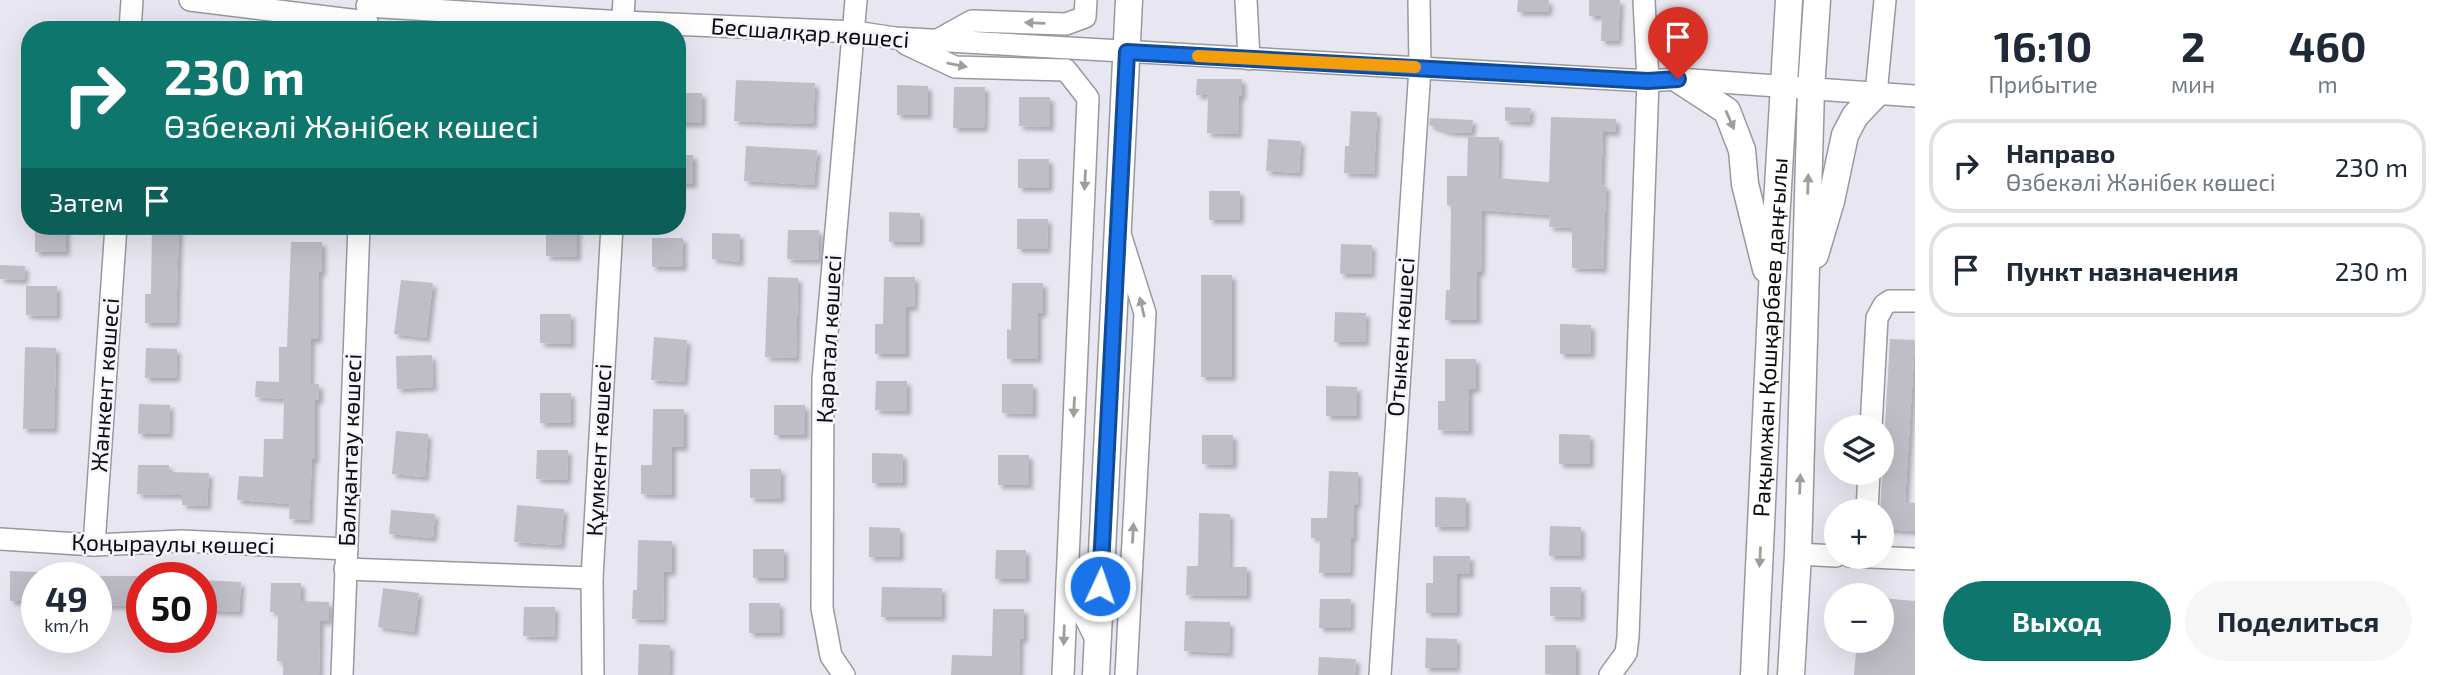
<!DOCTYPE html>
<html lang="ru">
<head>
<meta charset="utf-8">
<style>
	:root { --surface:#fff; --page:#f6f6f7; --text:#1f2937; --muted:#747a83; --line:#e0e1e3; --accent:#0f766e }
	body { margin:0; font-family:"Exo 2",sans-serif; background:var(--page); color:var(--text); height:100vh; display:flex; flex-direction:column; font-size:26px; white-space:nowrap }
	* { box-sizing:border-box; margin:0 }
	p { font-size:23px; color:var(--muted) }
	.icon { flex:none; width:38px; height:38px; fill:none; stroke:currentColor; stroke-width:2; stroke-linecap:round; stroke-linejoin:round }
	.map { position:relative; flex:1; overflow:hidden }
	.side { display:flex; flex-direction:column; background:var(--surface); width:525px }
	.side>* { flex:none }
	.banner { position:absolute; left:21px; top:21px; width:665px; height:214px; border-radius:28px; box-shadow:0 7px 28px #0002; background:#0f766e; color:#fff; overflow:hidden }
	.controls { position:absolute; left:1824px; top:415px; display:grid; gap:14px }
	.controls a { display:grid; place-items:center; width:70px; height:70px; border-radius:50%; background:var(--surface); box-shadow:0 7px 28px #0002; font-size:35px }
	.speed { position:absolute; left:21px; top:562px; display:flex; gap:14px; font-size:35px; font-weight:700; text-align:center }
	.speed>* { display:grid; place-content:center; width:91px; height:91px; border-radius:50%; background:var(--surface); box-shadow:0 7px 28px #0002; line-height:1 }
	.speed small { font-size:18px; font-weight:400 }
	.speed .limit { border:10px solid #d22; background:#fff; color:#111 }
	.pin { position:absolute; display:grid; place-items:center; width:60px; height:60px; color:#fff; margin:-72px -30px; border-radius:50% 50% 50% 0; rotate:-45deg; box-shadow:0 0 7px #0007 }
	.pin .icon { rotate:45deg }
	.me { position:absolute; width:77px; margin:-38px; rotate:3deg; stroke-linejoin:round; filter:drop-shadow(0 0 5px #0008) }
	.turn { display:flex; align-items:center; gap:24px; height:147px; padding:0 28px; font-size:32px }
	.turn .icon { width:91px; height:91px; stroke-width:2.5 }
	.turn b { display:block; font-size:49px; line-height:60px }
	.then { display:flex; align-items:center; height:66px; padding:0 28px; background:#0003; gap:14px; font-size:26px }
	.eta { display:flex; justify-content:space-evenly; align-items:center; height:119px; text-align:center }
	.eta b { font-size:42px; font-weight:700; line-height:49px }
	.button { display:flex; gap:14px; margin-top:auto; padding:14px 28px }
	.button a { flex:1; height:80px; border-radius:42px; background:var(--accent); color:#fff; font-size:28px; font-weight:700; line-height:80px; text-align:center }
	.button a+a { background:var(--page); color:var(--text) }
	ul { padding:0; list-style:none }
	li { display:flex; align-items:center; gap:21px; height:94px; margin:0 14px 10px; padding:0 14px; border:4px solid var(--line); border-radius:28px }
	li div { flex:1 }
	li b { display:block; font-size:26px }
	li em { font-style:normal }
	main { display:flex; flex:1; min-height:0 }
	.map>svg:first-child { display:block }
	.building { fill:#bfbec7; filter:url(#shadow) }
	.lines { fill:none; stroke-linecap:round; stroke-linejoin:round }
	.minor-casing { stroke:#9898a0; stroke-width:24 }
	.major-casing { stroke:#9898a0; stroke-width:29 }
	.minor { stroke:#fff; stroke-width:21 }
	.major { stroke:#fff; stroke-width:26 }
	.oneway { fill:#9e9e9f }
	.route-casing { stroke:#114b97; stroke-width:18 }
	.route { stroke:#1a73e8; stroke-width:12 }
	.slow { stroke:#f59e0b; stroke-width:12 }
	.labels { text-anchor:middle; stroke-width:5; stroke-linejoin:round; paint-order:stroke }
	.street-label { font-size:23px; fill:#0d0c0f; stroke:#f6f5fe }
</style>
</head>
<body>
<main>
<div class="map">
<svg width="1915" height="675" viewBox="0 0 1915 675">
	<defs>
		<filter id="shadow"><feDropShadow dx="4" dy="4" stdDeviation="2" flood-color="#0004"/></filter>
	</defs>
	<rect width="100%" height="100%" fill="#e8e7f1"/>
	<g class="building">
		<path d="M1518 0H1549L1548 12H1517Z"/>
		<path d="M1589 0H1620L1618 41H1601L1602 16H1589Z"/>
		<path d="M1197 79H1242V96H1239L1238 134 1207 133 1208 95H1196Z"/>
		<path d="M736 80 815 83 813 124 734 121Z"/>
		<path d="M897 85 928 86V115H897Z"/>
		<path d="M954 87H985L984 128H953Z"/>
		<rect x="677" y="93" width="25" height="30"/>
		<path d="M1019 97H1050V127L1019 126Z"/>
		<path d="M1505 107 1531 108 1529 122 1505 121Z"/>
		<path d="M1351 111 1377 112 1374 174 1344 173 1345 146H1349Z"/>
		<path d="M1551 117 1616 119V132H1603L1601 185 1606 186 1603 269 1572 268V228L1549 227 1550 215 1482 210 1481 272H1477V320H1445L1446 290H1450L1451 206 1447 205V176H1467L1468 137H1499L1498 178 1549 182Z"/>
		<path d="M1430 118 1473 120 1471 133 1449 132 1429 125Z"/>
		<path d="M1268 139 1301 141 1299 173 1266 171Z"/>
		<path d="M746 146 817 150 814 185 744 181Z"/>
		<rect x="677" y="155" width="16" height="29"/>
		<rect x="1018" y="159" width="31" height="29"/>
		<rect x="1209" y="191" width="31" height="29"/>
		<path d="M889 212 920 213V242H889Z"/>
		<path d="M1017 219H1048L1047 249H1017Z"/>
		<rect x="35" y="226" width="31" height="26"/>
		<path d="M152 226H179L176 323H145V294H151Z"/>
		<path d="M546 227H577V257L546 256Z"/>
		<path d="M788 230H819V260L787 259Z"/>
		<path d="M712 233 740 234V262L712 259Z"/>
		<rect x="652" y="238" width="31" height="29"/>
		<path d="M291 242H322V272H319L318 339H311L310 384H319V400H315V459H312L309 520 289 519 290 504 237 500 239 476 263 477 264 439H283L284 399 255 397 256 381 279 382V347H287Z"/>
		<path d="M1341 244 1372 245 1371 274H1340Z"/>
		<path d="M0 265 25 266 24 280 0 279Z"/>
		<rect x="1201" y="275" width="31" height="102"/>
		<path d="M768 277 798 278 796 358 765 357Z"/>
		<path d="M884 277H915L914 307H906V354H875V324H883Z"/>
		<path d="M401 280 433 283 426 338 394 334Z"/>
		<path d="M1012 283H1043V313H1038V359H1007V329L1011 330Z"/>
		<path d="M26 286H57V316L26 315Z"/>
		<path d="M1335 312 1366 313 1365 342H1334Z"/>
		<path d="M540 314H571V344L540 343Z"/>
		<path d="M1560 324 1591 325V354H1560Z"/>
		<path d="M654 337 687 340 684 382 651 380Z"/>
		<path d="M1890 339 1915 340 1905 502 1915 503V531L1881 529 1880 511Z"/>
		<path d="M25 347 56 348 54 429H23Z"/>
		<path d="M146 348 177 349 176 378H145Z"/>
		<path d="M432 355 433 387 397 389 396 356Z"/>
		<path d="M1445 359H1476V389H1469V431L1438 430V401H1445Z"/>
		<path d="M876 381H907V411L875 410Z"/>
		<path d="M1002 384H1033V414L1002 413Z"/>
		<path d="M1326 386 1357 387V416H1326Z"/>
		<rect x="540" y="393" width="31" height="30"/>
		<path d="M139 404 170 405 169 434H138Z"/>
		<rect x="774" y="405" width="31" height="30"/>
		<path d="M653 409H684V447H672V495L641 494V465H652Z"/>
		<path d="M396 431 428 434 425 477 392 474Z"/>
		<path d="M1559 434 1590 435V464H1559Z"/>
		<path d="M1202 435H1233V465L1202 464Z"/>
		<path d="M537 450H568L567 480 536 479Z"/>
		<path d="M872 453 903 454V483H872Z"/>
		<rect x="998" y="455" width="31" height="30"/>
		<path d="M138 465H169V472L209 473 207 506 182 505V495L137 494Z"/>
		<path d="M750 469H781V499L750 498Z"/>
		<path d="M1329 471 1358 472 1357 505H1354V538H1351L1350 573H1319L1320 538H1311V518H1327Z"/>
		<path d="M1435 497 1466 498V527H1435Z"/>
		<path d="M517 505 564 509 561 545 514 542Z"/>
		<path d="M391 510 435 514 433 538 389 534Z"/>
		<path d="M1199 513 1230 514 1229 567H1247V596L1186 595 1187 566H1198Z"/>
		<path d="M1550 526 1581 527V556H1549Z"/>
		<path d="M869 527 900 528V557H869Z"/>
		<path d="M638 540 672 541V572H664L663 620 632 619 633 590H637Z"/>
		<rect x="753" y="549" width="31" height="29"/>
		<path d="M996 550H1026V579H995Z"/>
		<path d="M1433 556H1470V574H1457V613H1426V583H1433Z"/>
		<path d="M10 571 37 572V601H10Z"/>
		<path d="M96 576H142V606L96 605Z"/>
		<path d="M201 580 241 582 239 612 201 610Z"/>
		<path d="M271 583H301V601L329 602V621H320L319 675H283V661H277L278 612H270Z"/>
		<path d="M882 587 942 588V617H881Z"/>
		<path d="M1550 587H1581V617L1550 616Z"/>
		<path d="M383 588 419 593 414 632 378 627Z"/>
		<path d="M1881 598 1915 601V675H1854L1857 640H1881Z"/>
		<path d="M1320 599H1351L1350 628H1319Z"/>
		<rect x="749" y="603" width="31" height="30"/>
		<path d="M524 607H555L554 637 523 636Z"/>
		<path d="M993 609H1024V639L1020 638 1019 675H951L952 655 992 656Z"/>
		<path d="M1185 621 1230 622 1229 653 1184 651Z"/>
		<path d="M1426 638 1457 639 1456 668H1425Z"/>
		<path d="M639 644 670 645 669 675H638Z"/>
		<path d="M1545 645H1576V675L1545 674Z"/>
		<path d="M1319 657 1356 659 1355 675H1318Z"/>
	</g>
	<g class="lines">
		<defs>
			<g id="minor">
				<path d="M190 0 367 22"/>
				<path d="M1246 0 1249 59"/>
				<path d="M367 6 623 22 855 32 895 38 1648 81 1678 79 1915 96"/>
				<path d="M130 30 132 0"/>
				<path d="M622 30 624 0"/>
				<path d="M936 41 972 21 1066 24 1085 17 1086 0"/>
				<path d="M906 44 955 67 1066 70 1088 98 1063 675"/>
				<path d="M1876 94 1885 0"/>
				<path d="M1121 237 1145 313 1126 675"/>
				<path d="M1871 427 1877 318 1884 305 1890 301H1915"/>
				<path d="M1867 511 1869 472"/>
				<path d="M0 539 94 545 182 541 347 549"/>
				<path d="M94 545 116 226"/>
				<path d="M1798 554 1836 556"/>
				<path d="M1849 556 1915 559"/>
				<path d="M345 569 592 578"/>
				<path d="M1067 581 1097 641"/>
				<path d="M342 675 359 226"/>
				<path d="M593 675 592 578 612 226"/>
				<path d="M844 675 831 656 822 608 823 379 856 0"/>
				<path d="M1380 675 1420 68 1419 0"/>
				<path d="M1610 675 1626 653 1628 637 1648 81 1644 0"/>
			</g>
			<g id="major">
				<path d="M1678 79 1727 111 1742 150 1745 184 1766 269"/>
				<path d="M1815 255 1831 201 1845 135 1855 116 1876 94"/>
				<path d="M1096 675 1129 0"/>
				<path id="s1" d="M1754 675 1772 289 1789 0"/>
				<path d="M1791 675 1798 554 1811 89 1817 0"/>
			</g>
		</defs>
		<use href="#minor" class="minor-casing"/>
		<use href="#major" class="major-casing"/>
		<use href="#minor" class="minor"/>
		<use href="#major" class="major"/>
	</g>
	<defs><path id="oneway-solid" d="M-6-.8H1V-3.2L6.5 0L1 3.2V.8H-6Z" transform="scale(1.75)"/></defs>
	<g class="oneway">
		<use href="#oneway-solid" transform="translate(1035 23) rotate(-178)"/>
		<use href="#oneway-solid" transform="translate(957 65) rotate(11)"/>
		<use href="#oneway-solid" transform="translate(1730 120) rotate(66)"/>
		<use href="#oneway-solid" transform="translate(1085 180) rotate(93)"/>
		<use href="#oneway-solid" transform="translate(1808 184) rotate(-88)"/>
		<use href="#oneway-solid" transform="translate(1142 307) rotate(-103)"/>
		<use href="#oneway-solid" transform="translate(1074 407) rotate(93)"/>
		<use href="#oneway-solid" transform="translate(1800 484) rotate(-88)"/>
		<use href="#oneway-solid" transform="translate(1133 533) rotate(-87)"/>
		<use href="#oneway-solid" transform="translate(1760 557) rotate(93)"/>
		<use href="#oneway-solid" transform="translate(1064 635) rotate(92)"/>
	</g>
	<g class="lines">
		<defs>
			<path id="route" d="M1100 586 1127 52 1648 81 1678 79"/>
		</defs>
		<use href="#route" class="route-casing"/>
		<use href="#route" class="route"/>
		<path class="slow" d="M1198 56 1415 67"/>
	</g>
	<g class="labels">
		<g class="street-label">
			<text transform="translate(810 33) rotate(4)" y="8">Бесшалқар көшесі</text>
			<text transform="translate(1401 337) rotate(-86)" y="8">Отыкен көшесі</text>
			<text dy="8" stroke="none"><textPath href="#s1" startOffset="338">Рақымжан Қошқарбаев даңғылы</textPath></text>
			<text transform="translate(829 339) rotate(-87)" y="8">Қаратал көшесі</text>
			<text transform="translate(105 385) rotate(-86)" y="8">Жанкент көшесі</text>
			<text transform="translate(350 450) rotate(-88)" y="8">Балқантау көшесі</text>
			<text transform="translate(599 450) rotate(-87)" y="8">Құмкент көшесі</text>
			<text transform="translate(173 544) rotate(1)" y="8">Қоңыраулы көшесі</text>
		</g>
	</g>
</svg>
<div class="controls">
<a><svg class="icon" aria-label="layers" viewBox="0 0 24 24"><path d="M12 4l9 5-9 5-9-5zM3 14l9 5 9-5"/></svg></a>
<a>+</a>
<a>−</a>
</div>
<div class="speed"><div>49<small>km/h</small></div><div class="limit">50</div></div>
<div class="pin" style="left:1678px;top:79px;background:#d93025"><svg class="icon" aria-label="arrive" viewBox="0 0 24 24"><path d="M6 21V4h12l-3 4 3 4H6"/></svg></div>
<svg class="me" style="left:1100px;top:586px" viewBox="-20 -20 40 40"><circle r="17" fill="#1a73e8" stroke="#fff" stroke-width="3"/><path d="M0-11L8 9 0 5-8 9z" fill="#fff"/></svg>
<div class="banner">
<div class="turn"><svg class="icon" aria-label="right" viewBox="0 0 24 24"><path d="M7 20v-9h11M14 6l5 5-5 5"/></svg><div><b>230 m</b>Өзбекәлі Жәнібек көшесі</div></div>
<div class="then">Затем<svg class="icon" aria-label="arrive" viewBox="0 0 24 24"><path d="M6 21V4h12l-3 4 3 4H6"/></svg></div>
</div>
</div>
<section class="side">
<div class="eta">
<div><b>16:10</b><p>Прибытие</p></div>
<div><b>2</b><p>мин</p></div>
<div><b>460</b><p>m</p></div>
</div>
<ul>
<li><svg class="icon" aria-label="right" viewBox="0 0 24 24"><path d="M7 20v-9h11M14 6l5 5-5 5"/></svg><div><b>Направо</b><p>Өзбекәлі Жәнібек көшесі</p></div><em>230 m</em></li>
<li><svg class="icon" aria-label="arrive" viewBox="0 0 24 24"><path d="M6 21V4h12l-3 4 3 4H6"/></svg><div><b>Пункт назначения</b></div><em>230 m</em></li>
</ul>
<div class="button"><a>Выход</a><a>Поделиться</a></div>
</section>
</main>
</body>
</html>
